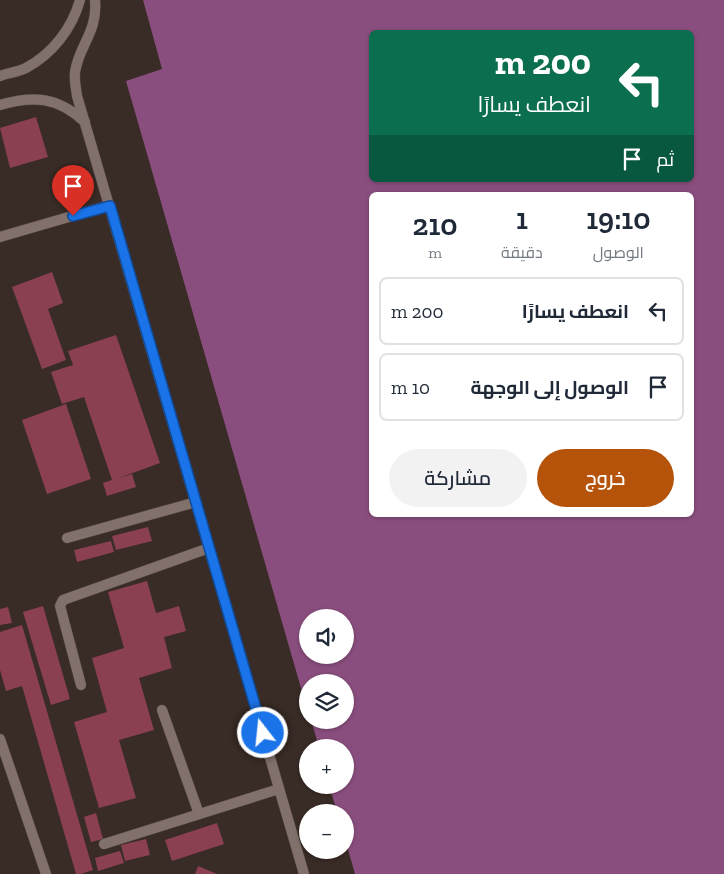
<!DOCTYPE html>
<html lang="ar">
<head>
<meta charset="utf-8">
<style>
	:root { --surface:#fff; --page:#f2f2f3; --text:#1f2937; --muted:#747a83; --line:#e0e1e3; --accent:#b45309 }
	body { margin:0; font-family:"Zilla Slab",Cairo,serif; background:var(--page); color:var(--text); direction:rtl; height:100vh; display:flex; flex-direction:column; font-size:19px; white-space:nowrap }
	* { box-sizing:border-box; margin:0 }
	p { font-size:16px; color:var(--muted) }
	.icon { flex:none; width:28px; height:28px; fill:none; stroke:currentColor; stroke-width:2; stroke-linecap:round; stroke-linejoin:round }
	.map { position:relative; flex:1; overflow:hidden; direction:ltr }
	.sheet { position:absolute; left:369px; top:192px; width:325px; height:325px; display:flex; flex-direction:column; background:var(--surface); border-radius:8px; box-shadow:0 1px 4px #0004; direction:rtl }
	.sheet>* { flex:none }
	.top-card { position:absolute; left:369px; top:30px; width:325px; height:152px; border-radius:8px; box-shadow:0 1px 4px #0004; direction:rtl; background:#0b6e4f; color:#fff; overflow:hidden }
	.fabs { position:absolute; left:299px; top:609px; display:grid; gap:10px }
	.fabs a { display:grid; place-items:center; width:55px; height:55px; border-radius:50%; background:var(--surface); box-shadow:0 1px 4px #0004; font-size:25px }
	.pin { position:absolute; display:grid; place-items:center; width:42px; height:42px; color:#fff; margin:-51px -21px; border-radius:50% 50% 50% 0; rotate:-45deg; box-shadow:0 0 5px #0007 }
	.pin .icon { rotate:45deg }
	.me { position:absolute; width:55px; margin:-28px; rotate:344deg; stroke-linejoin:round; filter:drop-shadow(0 0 4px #0008) }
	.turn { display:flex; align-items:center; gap:18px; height:105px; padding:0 20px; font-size:22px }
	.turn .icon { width:65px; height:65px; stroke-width:2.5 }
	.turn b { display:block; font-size:35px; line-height:42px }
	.then { display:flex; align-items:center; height:48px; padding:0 20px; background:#0003; gap:10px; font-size:19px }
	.eta { display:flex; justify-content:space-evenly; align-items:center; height:85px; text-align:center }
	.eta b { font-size:30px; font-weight:600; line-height:35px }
	.cta { display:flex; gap:10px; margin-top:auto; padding:10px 20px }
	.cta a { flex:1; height:58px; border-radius:30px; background:var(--accent); color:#fff; font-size:20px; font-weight:600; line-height:58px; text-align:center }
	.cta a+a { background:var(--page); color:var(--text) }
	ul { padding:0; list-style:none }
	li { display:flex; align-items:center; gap:15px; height:68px; margin:0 10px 8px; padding:0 10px; border:2px solid var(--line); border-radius:8px }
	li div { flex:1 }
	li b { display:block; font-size:19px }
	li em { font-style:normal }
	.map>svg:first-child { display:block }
	.water { fill:#8a4e7e; fill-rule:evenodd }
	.building { fill:#8b4051 }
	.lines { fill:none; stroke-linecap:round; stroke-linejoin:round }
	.lane-casing { stroke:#534742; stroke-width:11 }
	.lane { stroke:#82716b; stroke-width:10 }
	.route-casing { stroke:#114b97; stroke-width:12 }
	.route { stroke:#1a73e8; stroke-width:9 }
</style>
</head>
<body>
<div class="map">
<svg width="724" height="874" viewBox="0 0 724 874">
	<rect width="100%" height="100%" fill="#392b25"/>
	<path class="water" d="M143 0H724V874H355L345 839V812H337L329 785H345V748L319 747 311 720H345V682H308L307 709 126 81 162 69ZM371 32H691V180H371ZM371 195H691V515H371ZM308 618H345V655H308Z"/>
	<g class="building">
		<path d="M36 117 48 157 10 168 0 128Z"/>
		<path d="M79 172 84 188 73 191 68 175Z"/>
		<path d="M52 272 63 303 48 309 66 360 42 369 12 287Z"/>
		<path d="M116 335 160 463 116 479 132 474 136 487 107 496 103 483 112 480 84 397 62 404 51 372 73 365 68 351Z"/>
		<path d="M66 404 91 479 47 494 22 420Z"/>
		<path d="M148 527 152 541 116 550 112 536Z"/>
		<path d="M111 541 114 552 77 562 74 550Z"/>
		<path d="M147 581 156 613 179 606 186 631 164 637 172 668 139 678 154 730 119 740 136 798 99 808 74 722 107 712 92 658 124 648 108 592Z"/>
		<path d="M43 606 70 699 51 705 23 612Z"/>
		<path d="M8 607 12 623 0 625V609Z"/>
		<path d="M22 625 93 870 81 874H76L22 686 6 691 0 670V632Z"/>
		<path d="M96 813 103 839 91 842 84 817Z"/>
		<path d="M217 823 224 844 172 861 165 840Z"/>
		<path d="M146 839 150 855 125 861 121 845Z"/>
		<path d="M120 851 124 863 98 871 95 858Z"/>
		<path d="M198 866 217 874H195Z"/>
	</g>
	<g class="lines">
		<defs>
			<g id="lane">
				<path d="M95 0C98 32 79 45 75 72 74 80 76 88 77 96L304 874"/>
				<path d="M0 76C8 73 18 72 26 68 52 54 72 29 80 0"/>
				<path d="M0 105C34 95 58 97 85 122"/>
				<path d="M0 237 110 205"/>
				<path d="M67 538 196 502"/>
				<path d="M81 685 60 606 63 600 209 548"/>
				<path d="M162 710 199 814"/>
				<path d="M0 739 46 874"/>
				<path d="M104 844 279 789"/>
			</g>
		</defs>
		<use href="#lane" class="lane-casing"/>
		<use href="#lane" class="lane"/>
	</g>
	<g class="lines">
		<defs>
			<path id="route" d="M73 216 110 206 263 733"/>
		</defs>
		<use href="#route" class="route-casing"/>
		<use href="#route" class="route"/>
	</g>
</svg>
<div class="fabs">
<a><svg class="icon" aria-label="sound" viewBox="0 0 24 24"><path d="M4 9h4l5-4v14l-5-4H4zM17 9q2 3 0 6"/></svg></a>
<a><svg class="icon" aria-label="layers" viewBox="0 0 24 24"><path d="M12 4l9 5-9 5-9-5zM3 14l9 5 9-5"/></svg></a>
<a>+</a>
<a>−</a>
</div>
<div class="pin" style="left:73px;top:216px;background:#d93025"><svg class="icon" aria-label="arrive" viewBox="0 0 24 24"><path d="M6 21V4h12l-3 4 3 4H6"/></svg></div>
<svg class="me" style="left:263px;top:733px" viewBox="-20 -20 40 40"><circle r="17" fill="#1a73e8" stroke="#fff" stroke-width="3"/><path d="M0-11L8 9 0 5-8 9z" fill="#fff"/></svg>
<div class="top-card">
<div class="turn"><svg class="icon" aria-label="left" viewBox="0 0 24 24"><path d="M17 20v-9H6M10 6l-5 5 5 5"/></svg><div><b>200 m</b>انعطف يسارًا</div></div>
<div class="then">ثم<svg class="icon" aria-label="arrive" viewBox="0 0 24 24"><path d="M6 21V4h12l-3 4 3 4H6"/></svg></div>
</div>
<section class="sheet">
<div class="eta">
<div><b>19:10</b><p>الوصول</p></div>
<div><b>1</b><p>دقيقة</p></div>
<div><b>210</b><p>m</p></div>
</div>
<ul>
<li><svg class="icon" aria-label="left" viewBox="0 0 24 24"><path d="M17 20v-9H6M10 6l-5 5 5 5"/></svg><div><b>انعطف يسارًا</b></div><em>200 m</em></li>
<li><svg class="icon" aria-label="arrive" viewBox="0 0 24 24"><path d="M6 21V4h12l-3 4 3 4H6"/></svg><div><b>الوصول إلى الوجهة</b></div><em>10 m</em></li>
</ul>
<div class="cta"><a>خروج</a><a>مشاركة</a></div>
</section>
</div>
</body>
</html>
